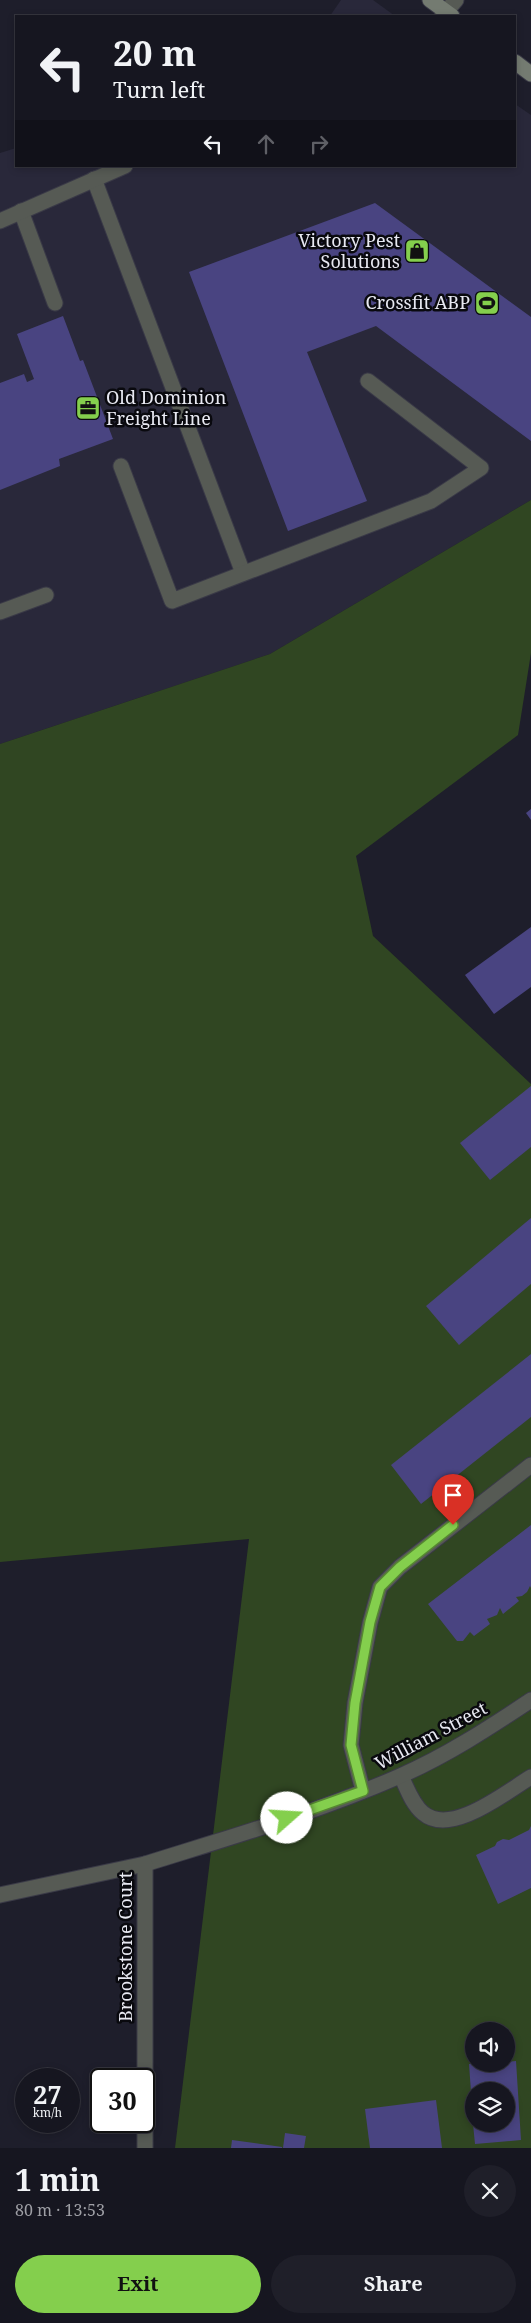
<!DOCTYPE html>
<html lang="en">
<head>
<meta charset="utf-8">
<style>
	:root { --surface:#161620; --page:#1f1f29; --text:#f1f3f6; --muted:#9e9fa5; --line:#35353e; --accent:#84cf4d }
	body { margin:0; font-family:"Noto Serif",serif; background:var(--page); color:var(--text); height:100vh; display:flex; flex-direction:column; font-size:19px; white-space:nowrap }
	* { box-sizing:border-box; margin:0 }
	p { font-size:16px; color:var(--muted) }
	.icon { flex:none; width:28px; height:28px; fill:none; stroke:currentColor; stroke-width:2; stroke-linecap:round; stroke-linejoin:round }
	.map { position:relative; height:2148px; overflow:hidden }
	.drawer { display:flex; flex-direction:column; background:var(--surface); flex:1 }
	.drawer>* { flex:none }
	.guide { position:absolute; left:15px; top:15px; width:501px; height:152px; border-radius:0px; box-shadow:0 2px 8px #0003,0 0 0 1px var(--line); background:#161620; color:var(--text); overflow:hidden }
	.tools { position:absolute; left:465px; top:2022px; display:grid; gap:10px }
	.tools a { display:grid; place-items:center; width:50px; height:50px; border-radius:50%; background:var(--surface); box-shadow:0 2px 8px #0003,0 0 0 1px var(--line); font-size:25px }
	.speed { position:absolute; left:15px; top:2068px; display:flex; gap:10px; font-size:25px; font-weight:700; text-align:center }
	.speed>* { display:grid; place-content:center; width:65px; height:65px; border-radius:50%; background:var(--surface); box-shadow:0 2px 8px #0003,0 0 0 1px var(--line); line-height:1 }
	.speed small { font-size:12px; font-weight:400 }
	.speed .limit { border:2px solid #111; border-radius:8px; background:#fff; color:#111 }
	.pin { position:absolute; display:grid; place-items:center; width:42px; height:42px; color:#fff; margin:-51px -21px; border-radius:50% 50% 50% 0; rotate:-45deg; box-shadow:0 0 5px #0007 }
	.pin .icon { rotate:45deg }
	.me { position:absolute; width:55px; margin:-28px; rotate:71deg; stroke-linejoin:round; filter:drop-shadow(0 0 4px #0008) }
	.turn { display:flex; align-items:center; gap:18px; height:105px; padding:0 15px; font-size:22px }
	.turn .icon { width:65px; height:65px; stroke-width:2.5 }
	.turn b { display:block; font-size:35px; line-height:42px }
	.lanes { display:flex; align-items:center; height:48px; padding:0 15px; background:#0003; justify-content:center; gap:25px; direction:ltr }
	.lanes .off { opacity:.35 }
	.round { display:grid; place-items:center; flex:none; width:52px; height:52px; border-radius:26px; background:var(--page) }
	.overview { display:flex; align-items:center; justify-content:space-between; height:85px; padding:0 15px }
	h1 { font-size:30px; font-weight:700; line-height:38px }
	.action { display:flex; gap:10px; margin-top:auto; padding:10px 15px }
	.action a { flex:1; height:58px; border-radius:30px; background:var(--accent); color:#111; font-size:20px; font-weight:700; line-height:58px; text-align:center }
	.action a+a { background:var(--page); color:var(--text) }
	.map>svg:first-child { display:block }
	.built { fill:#29283a }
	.green { fill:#304622; fill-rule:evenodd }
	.building { fill:#494481 }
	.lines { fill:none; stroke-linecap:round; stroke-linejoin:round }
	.lane-casing { stroke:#3a3a47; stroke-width:17 }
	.street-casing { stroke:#3a3a47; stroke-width:17 }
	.secondary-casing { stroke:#3a3a47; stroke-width:17 }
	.lane { stroke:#565a54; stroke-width:15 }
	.street { stroke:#565a54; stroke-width:15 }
	.secondary { stroke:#747b71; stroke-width:15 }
	.route-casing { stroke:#568732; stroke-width:12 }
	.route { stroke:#84cf4d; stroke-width:9 }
	.labels { text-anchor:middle; stroke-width:5; stroke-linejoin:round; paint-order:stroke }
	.poi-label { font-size:18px; fill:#e8e9f2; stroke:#09090e; text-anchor:end }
	.street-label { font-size:18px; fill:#e8e9f2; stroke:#09090e }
</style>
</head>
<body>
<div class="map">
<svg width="531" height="2148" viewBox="0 0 531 2148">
	<rect width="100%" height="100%" fill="#1e1e2b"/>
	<g class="built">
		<path d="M341 0H373L395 16H330Z"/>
		<path d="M515 104 531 115V500L270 654 0 744V153L16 148V166H515Z"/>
	</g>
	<path class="green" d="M531 500V653L518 735 356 856 373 936 531 1084V2148H175L249 1539 0 1562V744L270 654ZM474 2031H506V2064H474ZM474 2091H506V2124H474Z"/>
	<g class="building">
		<path d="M375 203 531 317V441L376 326 307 352 367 501 288 531 189 272Z"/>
		<path d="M63 316 80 361 83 360 113 439 59 459 60 466 0 490V383L24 374 27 382 34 379 17 334Z"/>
		<path d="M531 809V820L526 813Z"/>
		<path d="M531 927V987L494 1014 465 975Z"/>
		<path d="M531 1086V1147L490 1180 460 1143Z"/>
		<path d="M531 1218V1284L459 1345 426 1306Z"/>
		<path d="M531 1354V1417L421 1504 391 1465Z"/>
		<path d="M531 1525V1588L530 1586 527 1592 522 1596 516 1597 519 1601 503 1614 500 1608 497 1615 487 1619 490 1624 474 1636 470 1632 463 1641H457L428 1604Z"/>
		<path d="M531 1826V1888L498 1904 476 1855 495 1846 497 1842 503 1839 509 1840 529 1830Z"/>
		<path d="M516 2061 521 2140 475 2144 473 2124H506V2091H474L472 2106 469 2064H506V2062Z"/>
		<path d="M436 2100 442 2148H370L365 2109Z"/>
		<path d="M285 2133 306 2136 304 2148H283Z"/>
		<path d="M232 2140 282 2147V2148H231Z"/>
	</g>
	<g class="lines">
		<defs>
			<g id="lane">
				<path d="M442 16 456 0"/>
				<path d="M94 179 243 573"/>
				<path d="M21 211 55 303"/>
				<path d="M0 221 125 166"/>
				<path d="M121 466 172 601 431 501 481 468 368 381"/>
				<path d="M0 612 46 595"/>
				<path d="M401 1776C407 1788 412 1804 423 1813 451 1837 506 1792 531 1777"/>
				<path d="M363 1791 351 1745 355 1703 370 1623 380 1587 400 1567 531 1465"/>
			</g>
			<g id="street">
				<path d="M145 1864C231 1837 318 1812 400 1776 446 1756 489 1728 531 1700"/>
				<path d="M0 1895 145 1864V2148"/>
			</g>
			<g id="secondary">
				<path d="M430 0 452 16"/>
				<path d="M515 62 531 74"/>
			</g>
		</defs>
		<use href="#lane" class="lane-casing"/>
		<use href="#street" class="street-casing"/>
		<use href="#secondary" class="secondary-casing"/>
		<use href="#lane" class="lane"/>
		<use href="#street" class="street"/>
		<use href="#secondary" class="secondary"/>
	</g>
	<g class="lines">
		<defs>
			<path id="route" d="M287 1818 363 1791 351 1745 355 1703 370 1622 380 1587 400 1567 453 1525"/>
		</defs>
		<use href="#route" class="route-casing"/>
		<use href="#route" class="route"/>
	</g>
	<defs>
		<symbol id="shop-square" viewBox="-11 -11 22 22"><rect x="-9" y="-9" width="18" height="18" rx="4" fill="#84cf4d" stroke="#09090e"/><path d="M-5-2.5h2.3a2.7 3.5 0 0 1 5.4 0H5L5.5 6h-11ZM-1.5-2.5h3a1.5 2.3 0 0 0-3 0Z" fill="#111"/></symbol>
		<symbol id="stadium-square" viewBox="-11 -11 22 22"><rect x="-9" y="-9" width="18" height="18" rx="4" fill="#84cf4d" stroke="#09090e"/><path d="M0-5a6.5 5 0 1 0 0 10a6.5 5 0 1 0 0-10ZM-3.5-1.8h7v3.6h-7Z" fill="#111"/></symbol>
		<symbol id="office-square" viewBox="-11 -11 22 22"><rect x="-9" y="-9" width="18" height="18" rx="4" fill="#84cf4d" stroke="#09090e"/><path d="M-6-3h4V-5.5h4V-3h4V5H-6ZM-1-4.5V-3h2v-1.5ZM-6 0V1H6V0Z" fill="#111"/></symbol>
	</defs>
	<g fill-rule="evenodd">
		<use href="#shop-square" x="403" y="237" width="28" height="28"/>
		<use href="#stadium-square" x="473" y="289" width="28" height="28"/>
		<use href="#office-square" x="74" y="394" width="28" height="28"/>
	</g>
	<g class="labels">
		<g class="poi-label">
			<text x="400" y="247">Victory Pest<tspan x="400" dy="21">Solutions</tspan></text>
			<text x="470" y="309">Crossfit ABP</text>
			<text x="106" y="404" text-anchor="start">Old Dominion<tspan x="106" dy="21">Freight Line</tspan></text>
		</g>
		<g class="street-label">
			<text transform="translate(431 1736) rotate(-28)" y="6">William Street</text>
			<text transform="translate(126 1947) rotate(-90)" y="6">Brookstone Court</text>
		</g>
	</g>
</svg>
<div class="tools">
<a><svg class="icon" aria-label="sound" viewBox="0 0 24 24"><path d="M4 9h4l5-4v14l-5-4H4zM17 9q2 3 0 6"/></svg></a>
<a><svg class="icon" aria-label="layers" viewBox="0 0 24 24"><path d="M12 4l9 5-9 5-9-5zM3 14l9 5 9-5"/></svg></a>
</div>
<div class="speed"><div>27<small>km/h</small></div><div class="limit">30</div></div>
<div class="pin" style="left:453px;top:1525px;background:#d93025"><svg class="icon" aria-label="arrive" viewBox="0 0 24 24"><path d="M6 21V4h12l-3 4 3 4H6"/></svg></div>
<svg class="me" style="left:287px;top:1818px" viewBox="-20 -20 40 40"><circle r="19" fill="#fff"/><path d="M0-13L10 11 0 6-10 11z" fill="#84cf4d"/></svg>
<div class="guide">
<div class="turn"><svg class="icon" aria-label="left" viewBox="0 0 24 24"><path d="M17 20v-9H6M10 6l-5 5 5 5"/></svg><div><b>20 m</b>Turn left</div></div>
<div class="lanes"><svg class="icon" aria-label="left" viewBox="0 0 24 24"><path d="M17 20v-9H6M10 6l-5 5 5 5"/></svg><svg class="icon off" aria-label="ahead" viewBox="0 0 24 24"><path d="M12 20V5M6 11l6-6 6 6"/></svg><svg class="icon off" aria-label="right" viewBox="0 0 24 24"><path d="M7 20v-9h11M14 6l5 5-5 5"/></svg></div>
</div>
</div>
<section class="drawer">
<div class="overview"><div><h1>1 min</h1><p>80 m · 13:53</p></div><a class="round"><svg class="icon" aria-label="close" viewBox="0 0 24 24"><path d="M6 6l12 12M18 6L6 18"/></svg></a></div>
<div class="action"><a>Exit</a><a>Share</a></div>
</section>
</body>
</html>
